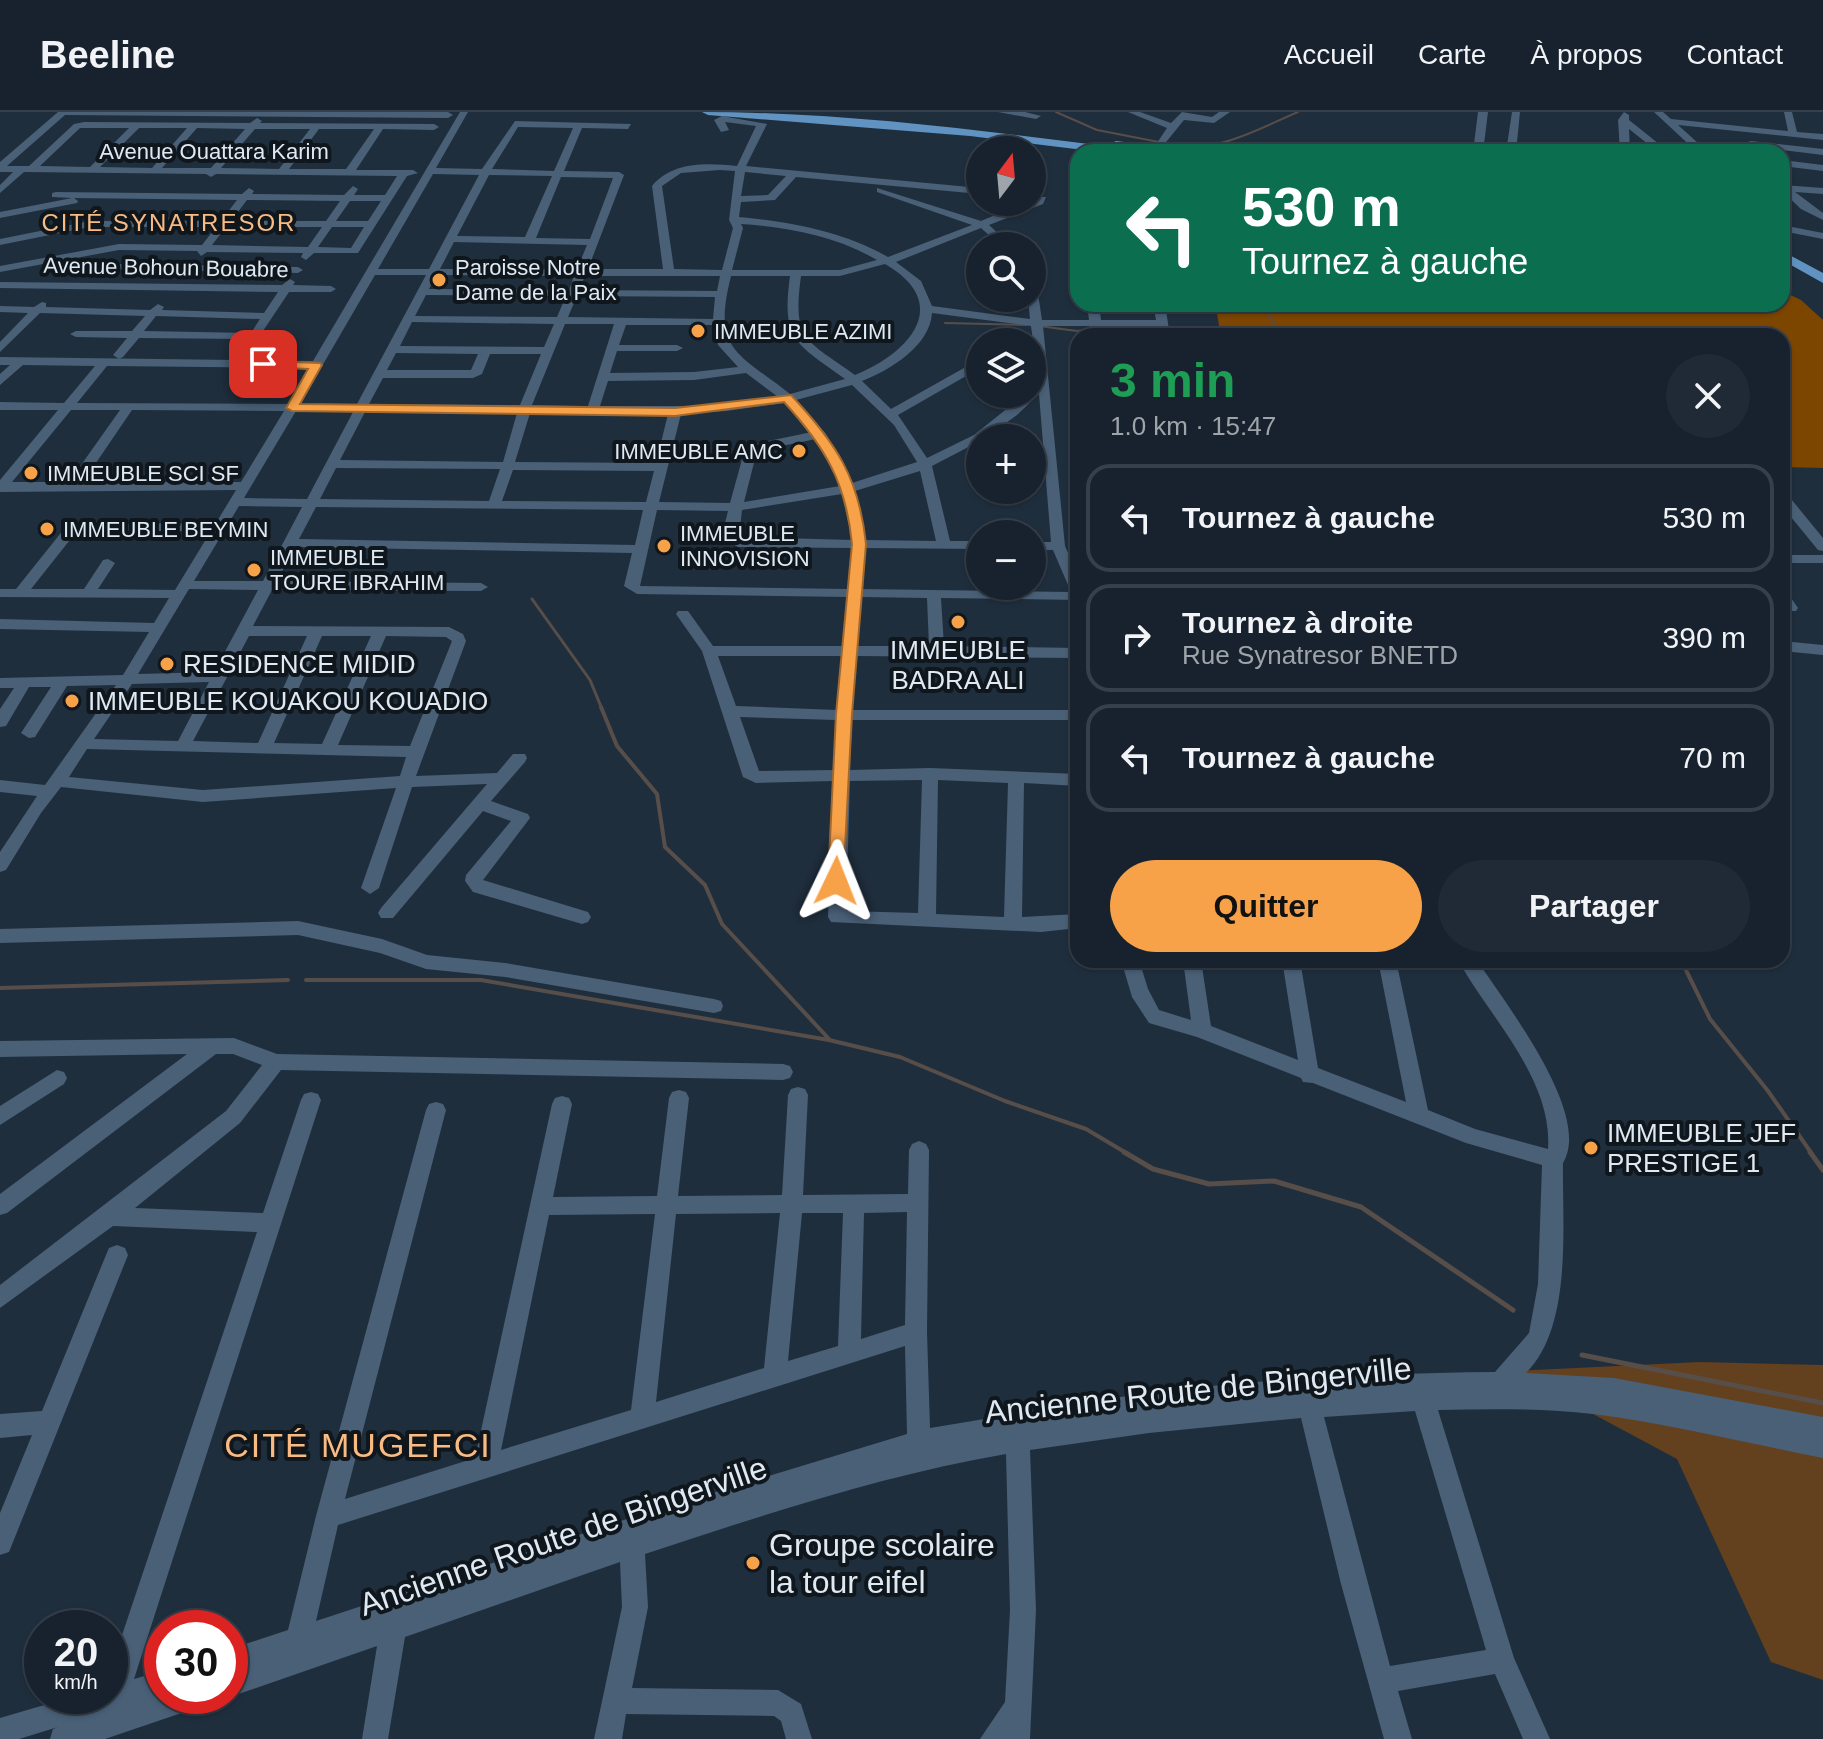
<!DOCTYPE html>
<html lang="fr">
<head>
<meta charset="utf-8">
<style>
	:root { --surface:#17222e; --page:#202a36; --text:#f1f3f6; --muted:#9ea4aa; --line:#363f4a; --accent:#f7a149 }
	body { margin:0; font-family:Helvetica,sans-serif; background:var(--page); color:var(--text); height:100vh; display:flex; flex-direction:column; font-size:30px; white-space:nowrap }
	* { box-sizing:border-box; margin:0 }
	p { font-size:26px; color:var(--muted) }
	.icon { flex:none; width:44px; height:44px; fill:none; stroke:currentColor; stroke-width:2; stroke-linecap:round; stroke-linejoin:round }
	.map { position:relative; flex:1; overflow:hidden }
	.panel { position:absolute; left:1070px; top:216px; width:720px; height:640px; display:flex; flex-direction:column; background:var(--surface); border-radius:24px; box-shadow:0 2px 6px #0004,0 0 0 2px var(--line) }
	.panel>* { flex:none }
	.guide { position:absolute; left:1070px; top:32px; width:720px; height:168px; border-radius:24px; box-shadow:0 2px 6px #0004,0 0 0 2px var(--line); background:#0b6e4f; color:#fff; overflow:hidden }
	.needle { width:52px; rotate:16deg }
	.buttons { position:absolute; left:966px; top:24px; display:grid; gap:16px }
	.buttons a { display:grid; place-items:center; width:80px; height:80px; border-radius:50%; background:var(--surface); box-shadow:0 2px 6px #0004,0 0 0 2px var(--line); font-size:40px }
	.speed { position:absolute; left:24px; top:1498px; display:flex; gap:16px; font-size:40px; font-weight:700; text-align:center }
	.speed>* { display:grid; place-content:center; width:104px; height:104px; border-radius:50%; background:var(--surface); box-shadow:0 2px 6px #0004,0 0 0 2px var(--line); line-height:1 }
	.speed small { font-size:20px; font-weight:400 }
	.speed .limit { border:12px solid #d22; background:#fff; color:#111 }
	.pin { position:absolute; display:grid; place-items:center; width:68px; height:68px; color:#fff; margin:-34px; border-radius:16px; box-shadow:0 4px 12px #0006 }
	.me { position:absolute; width:88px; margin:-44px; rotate:2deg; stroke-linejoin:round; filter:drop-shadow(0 0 6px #0008) }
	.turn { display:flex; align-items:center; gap:28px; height:168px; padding:0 40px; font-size:36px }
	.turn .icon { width:104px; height:104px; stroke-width:2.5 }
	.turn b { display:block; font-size:56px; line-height:68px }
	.round { display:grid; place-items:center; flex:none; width:84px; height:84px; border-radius:42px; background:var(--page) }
	.headline { display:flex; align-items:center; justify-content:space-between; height:136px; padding:0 40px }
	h1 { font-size:48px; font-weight:600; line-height:60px; color:#1e9e55 }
	.cta { display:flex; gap:16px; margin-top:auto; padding:16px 40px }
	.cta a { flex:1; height:92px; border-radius:48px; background:var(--accent); color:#111; font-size:32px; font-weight:600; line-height:92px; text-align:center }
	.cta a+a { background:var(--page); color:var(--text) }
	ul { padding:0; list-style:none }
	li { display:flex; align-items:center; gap:24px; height:108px; margin:0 16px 12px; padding:0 24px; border:4px solid var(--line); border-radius:24px }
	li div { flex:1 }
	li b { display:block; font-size:30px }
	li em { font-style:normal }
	header { display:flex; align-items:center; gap:48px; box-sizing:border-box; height:112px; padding:0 40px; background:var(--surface); border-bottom:2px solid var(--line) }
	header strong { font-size:38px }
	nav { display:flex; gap:44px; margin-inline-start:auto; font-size:28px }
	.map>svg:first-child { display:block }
	.green { fill:#63401e }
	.forest { fill:#7d4600 }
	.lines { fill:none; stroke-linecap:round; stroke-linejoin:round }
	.stream-far3 { stroke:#584e49; stroke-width:2 }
	.stream-far2 { stroke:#584e49; stroke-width:3 }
	.stream-far1 { stroke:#584e49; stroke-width:4 }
	.stream { stroke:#584e49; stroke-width:5 }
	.minor { fill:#496077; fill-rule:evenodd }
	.major { fill:#6093c1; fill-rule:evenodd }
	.route { fill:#f7a149; stroke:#a1692f; stroke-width:2 }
	.poi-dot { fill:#f7a149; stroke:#0f161c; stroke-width:3 }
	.labels { text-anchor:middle; stroke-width:8; stroke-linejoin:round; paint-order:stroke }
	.far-street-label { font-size:22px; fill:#dfe9f3; stroke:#0f161c }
	.far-poi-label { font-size:22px; fill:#dfe9f3; stroke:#0f161c; text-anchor:start }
	.far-neighbourhood-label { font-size:24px; letter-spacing:2px; fill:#f8bb84; stroke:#0f161c }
	.poi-label { font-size:26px; fill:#dfe9f3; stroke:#0f161c; text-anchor:start }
	.near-street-label { font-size:32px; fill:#dfe9f3; stroke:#0f161c }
	.near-poi-label { font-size:32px; fill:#dfe9f3; stroke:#0f161c; text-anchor:start }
	.near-neighbourhood-label { font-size:34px; letter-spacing:2px; fill:#f8bb84; stroke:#0f161c }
</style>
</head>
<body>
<header>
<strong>Beeline</strong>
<nav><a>Accueil</a><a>Carte</a><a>À propos</a><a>Contact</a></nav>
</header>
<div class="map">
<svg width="1823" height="1627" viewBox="0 0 1823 1627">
	<rect width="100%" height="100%" fill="#1f2e3d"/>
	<path class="green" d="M1700 1250 1823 1253V1568L1771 1550 1677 1347 1513 1259Z"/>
	<path class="forest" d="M1782 179 1801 188 1823 208V356L1782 355V224H1221L1217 202 1220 192H1782Z"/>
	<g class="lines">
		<g class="stream-far3">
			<path d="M1056 0 1097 18 1159 30"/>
			<path d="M1169 32C1218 42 1255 18 1298 0"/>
			<path d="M1263 192 1279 221"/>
			<path d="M945 211 1026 213"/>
			<path d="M1039 214 1077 219 1114 215 1271 219 1280 224"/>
		</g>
		<path class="stream-far2" d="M532 487 590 568 602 597"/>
		<g class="stream-far1">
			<path d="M601 595 617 634 657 682 665 735 705 773 722 812 829 927"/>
			<path d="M1681 848 1710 907 1768 979 1812 1042"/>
			<path d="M306 868H481L829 928 900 945 1005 989 1086 1017 1128 1042"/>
			<path d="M0 876 288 868"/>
		</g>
		<g class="stream">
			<path d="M1124 1040 1153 1057 1209 1072 1274 1069 1361 1095 1513 1198"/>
			<path d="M1810 1040 1823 1058"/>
			<path d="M1582 1243 1823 1291"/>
		</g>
		<g class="minor">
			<path d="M58 0H448L453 3 448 6 65 3 7 54H29L74 12 84 10 250 11 257 6 262 9 260 11 434 12 439 15 434 18 383 17 356 58H413L418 61 407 64 358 141H314L306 148 301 145 303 141 207 140 201 144 197 139 119 138 0 160V154L119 132 202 133 216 115H181L174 118 154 115H90L0 133V127L90 109H158L173 104 185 109H221L237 88 74 86 78 89 77 91 0 106V100L72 86 52 85V81L56 80 242 82 249 76 254 79 252 82 344 83 353 74 358 77 354 83H385L397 64 216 62 211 65 206 62 24 60 0 81V73L13 60H0V50ZM80 16H129L90 55 40 54ZM139 16H187L152 56 100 55ZM197 16 245 17 211 56H162ZM255 17H310L279 57 221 56ZM319 17H374L346 57H289ZM247 88 340 89 326 109H231ZM350 89H381L368 109H336ZM226 115H322L308 135 212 133ZM332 115H364L351 136 318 135Z"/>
			<path d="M460 0H468L436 56 482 57 515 9 631 12 628 17 582 16 564 59 619 60 624 63 588 157H663L652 74C673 49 707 51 737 54L756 14 725 10 729 18 721 20 714 8 722 4 767 12 746 54 980 76V82L796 65 775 88 741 90 739 105C791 110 842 119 888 145L972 113 877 80V76L981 109 1038 85H1046L1043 92 989 113 1012 134H1001L981 116 896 150 921 169 932 194 1030 207 1028 186H1032V172L1037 175 1042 208H1089L1087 192H1099L1101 208H1156L1153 192H1165L1170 224H1158L1157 214H1101L1103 224H1091L1090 214H1043L1065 434 1078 464V488L941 486 944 534 1078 536V546L857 544 852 598H1078V608H852L850 658 930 656 1078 662V674L1024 671 1022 805 1078 802V816L1041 820 831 810 828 805 833 669 756 671 743 665 702 539 676 502 678 499H688L713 534H843L847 485 637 482 624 474 632 441 295 435 277 469 481 471 488 475 481 479 272 478 253 514 449 515 463 522 466 529 416 664 497 661 513 642H525L527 646 525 650 491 689 528 702 530 706 483 768 588 800 591 805 588 810 582 812 473 780 465 769 466 763 511 709 483 699 393 806H381L378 801 381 796 487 672 412 675 379 776 370 782 361 776 396 676 203 690 61 675 41 701 6 758 0 760V740L37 684 0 680V668L45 673 116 573 67 574 35 625 29 626 21 621 51 575H29L6 614 0 615V597L14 576H0V566L123 563 149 520 0 517V507L154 511 169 486 0 485V477H16L68 412 216 411 236 378 0 380V368L58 298H0V290L64 291 95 254 23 253 0 273V262L10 253H0V245L313 249ZM518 15 573 16 554 59 492 57ZM720 58 735 59 729 108 733 116 722 158 674 157 662 74 681 61ZM745 60 786 64 768 83 741 84ZM433 62 479 63 429 157H378ZM489 63 552 64 525 125 457 124ZM561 65 613 66 590 127 536 126ZM741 112C788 115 836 124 877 148L840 158H732L743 116ZM454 130 587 133 577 157H440ZM885 152C954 192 909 241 855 263 806 227 792 230 801 164H840ZM375 163H426L357 292H300ZM436 163 574 164 569 178 429 177ZM585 164H720L717 179 579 178ZM731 164H790C781 229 796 231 845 267L790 282C737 240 712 239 731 164ZM426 183 566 184 557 205 415 204ZM577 184 715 185 713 207 568 205ZM932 201 1031 214 1038 269 1032 275V282H1025L974 323 927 346 898 303 980 256V247L891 297 862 269C890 258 930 234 932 201ZM412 210 554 212 544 235 400 234ZM565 212H614L588 294 532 293ZM626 213H713L718 233 738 255 694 260 610 261 617 239H677L683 236 677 233H619ZM396 241 478 242 471 258H387ZM490 242H541L520 293 369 292 383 266H473L482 262ZM107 254 309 256 288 292 77 291ZM746 261 778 285 701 294H600L608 269 694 268ZM852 273 894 313 917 350 852 371 826 322 796 288ZM1039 282 1051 430H1032V438H1053L1071 480 862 477 866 436 980 437V429H950L932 354 980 329V326H985L1017 303ZM785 291 812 320 749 333 744 340 730 391 659 390 681 302 726 299ZM71 298H120L69 370H12ZM132 298 284 299 241 370H83ZM296 299 353 300 307 387 244 386ZM365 300 517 301 503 350 340 348ZM530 301 668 302 656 351 515 350ZM816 327 840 374 744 390 757 339ZM336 356 500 357 489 389 320 387ZM513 358 654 359 646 390 502 389ZM920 359 936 429 865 428 855 379ZM842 382 852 428 739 425 742 398ZM239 394 302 395 263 469H194ZM316 395 643 398 635 433 299 427ZM657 398 728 399 724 415 725 427 738 435 852 436 848 477 640 474ZM77 419H211L175 478 98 477 115 451 108 447 103 448 84 477H31ZM189 477 258 478 214 560 138 562ZM861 485 927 486 929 534H857ZM249 524H307L258 631 193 629ZM322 524H371L322 632 274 631ZM386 524 446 525 452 529 410 634 338 633ZM718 544H842L837 598 736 594ZM209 570 178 629 94 627 132 572ZM740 605 836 608 834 658 759 659ZM87 637 406 645 400 664 203 678 69 665ZM922 668 918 801 846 799 850 669ZM938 668 1008 671 1004 805 936 802Z"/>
			<path d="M998 0H1025L1041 4 1036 7Z"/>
			<path d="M1128 0H1140L1171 11 1182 0 1212 5 1219 0H1230L1214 11 1184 8 1158 40 1153 37 1167 16Z"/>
			<path d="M1478 0H1488L1483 40H1473Z"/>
			<path d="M1512 0H1520L1516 40H1506Z"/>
			<path d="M1624 0 1629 3V8L1669 40H1658L1629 17 1630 40H1620L1618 8Z"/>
			<path d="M1654 0H1663L1671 7 1788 19 1784 0H1792L1797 20 1823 22V28L1678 13 1708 40H1697Z"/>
			<path d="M1751 29 1823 37V43L1748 34V30Z"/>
			<path d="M1782 48 1823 53V59L1782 54Z"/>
			<path d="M1782 73 1823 76V82L1795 80 1823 101V108L1801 97 1782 79Z"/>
			<path d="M1782 113 1823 121V127L1782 119Z"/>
			<path d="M51 151 298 155 303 158 298 161 47 156 46 154Z"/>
			<path d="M290 167 295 170 293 173 331 174 336 177 331 180H289L245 246 235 244 246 227 139 226 123 245 119 247 113 243 127 226 76 225 70 222 76 219H132L145 204 40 201 0 240V230L28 201 0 200V194L34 195 42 190 46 191V195L150 198 158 192 164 195 162 198 264 201 278 180 0 176V170L282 173ZM156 204 260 207 251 221 144 219Z"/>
			<path d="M1782 381 1787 382 1823 426V439L1818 438 1782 394Z"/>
			<rect x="1782" y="443" width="41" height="8"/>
			<path d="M1782 479 1787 480 1798 496 1796 499H1786L1782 493Z"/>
			<path d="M1782 529 1823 533V543L1782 539Z"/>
			<path d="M298 809 382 827 427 843 505 851 714 887 721 889 723 894 721 899 714 901 505 865 426 857 380 841 298 823 0 831V817Z"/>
			<path d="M1121 848H1139L1148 877 1159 898 1191 908 1183 848H1201L1211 914 1298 948 1282 848H1300L1318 956 1406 990 1378 848H1396L1428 998 1475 1017 1548 1037C1553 967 1490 906 1458 848H1477C1504 890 1593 1002 1563 1051 1562 1114 1573 1214 1526 1261L1614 1266 1823 1305V1346C1746 1331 1670 1312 1593 1302 1542 1296 1490 1297 1438 1298L1514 1546 1550 1627H1523L1495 1562 1398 1579 1412 1627H1384L1341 1472 1301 1306 1149 1321 1030 1338 1036 1498 1030 1627H980L1005 1590 1010 1498 1006 1342C884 1363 763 1403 645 1442L648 1495 632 1576 778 1578 801 1592 812 1627H786L781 1609 774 1604 626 1602 622 1627H594L622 1495 620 1450 405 1525 388 1627H362L377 1534 230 1585 227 1584H230V1537L288 1518 316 1404 426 998 429 992 436 990 443 992 446 998 345 1387 475 1346 552 992 555 986 562 984 569 986 572 992 553 1085 657 1084 669 986 672 980 679 978 686 980 689 986 678 1084 782 1083 788 983 791 977 798 975 805 977 808 983 803 1083 908 1082 909 1038 912 1032 919 1029 926 1032 929 1038 927 1220 930 1316C1021 1301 1111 1284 1202 1275 1299 1265 1398 1261 1495 1260L1529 1221 1538 1172 1542 1053 1466 1031 1313 971 1303 970 1301 966 1197 925 1149 911 1132 885ZM907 1100 905 1213 861 1227 864 1101ZM780 1101 764 1256 656 1290 676 1102ZM802 1101H843L838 1234 788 1249ZM655 1102 631 1298 501 1338 549 1103ZM905 1234 907 1322 630 1406 316 1509 338 1413ZM1415 1299 1486 1538 1390 1554 1324 1305Z"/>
			<path d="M234 926 277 942 783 952 790 954 793 960 790 966 783 968 281 958 240 1011 135 1096 263 1101 301 988 304 982 311 980 318 982 321 988 134 1567 162 1559V1584H209L205 1593 105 1627H50L53 1617 58 1615 19 1627H0V1606L75 1584H110V1559L257 1120 113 1114 0 1196V1173L226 999 262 953 233 942H216L7 1101 0 1103V1082L187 942 0 945V929Z"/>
			<path d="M57 958 64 960 67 966 64 972 0 1013V994Z"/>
			<path d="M117 1133 125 1136 128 1143 9 1440 0 1443V1401L32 1323 0 1326V1302L42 1299 106 1143 109 1136Z"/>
		</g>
		<g class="major">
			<path d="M702 0C839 0 977 18 1113 35L1110 32 1116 29 1182 37 1188 40 1133 37 1135 40H1100L970 24 708 3Z"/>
			<path d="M1782 139 1823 161V171L1782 148Z"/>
		</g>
	</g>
	<path class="route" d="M263 249 320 251 322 253 300 292 675 296 791 283C836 331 859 365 866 432L852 602 843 774 836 776 828 769 836 602 852 432C846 370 825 335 784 290L675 304 292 299 286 296 308 257 259 255V250Z"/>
	<g class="poi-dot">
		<circle cx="439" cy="168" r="8"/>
		<circle cx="698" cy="219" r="8"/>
		<circle cx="799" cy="339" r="8"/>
		<circle cx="31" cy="361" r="8"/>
		<circle cx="47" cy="417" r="8"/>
		<circle cx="664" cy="434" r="8"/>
		<circle cx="254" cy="458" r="8"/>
		<circle cx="958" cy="510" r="8"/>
		<circle cx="167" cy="552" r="8"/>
		<circle cx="72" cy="589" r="8"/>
		<circle cx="1591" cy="1036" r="8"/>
		<circle cx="753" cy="1451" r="8"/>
	</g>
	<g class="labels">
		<g class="far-street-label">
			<text x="214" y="47">Avenue Ouattara Karim</text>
			<text transform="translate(166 155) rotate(1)" y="8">Avenue Bohoun Bouabre</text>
		</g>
		<g class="far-poi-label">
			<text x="455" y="163">Paroisse Notre<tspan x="455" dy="25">Dame de la Paix</tspan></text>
			<text x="714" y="227">IMMEUBLE AZIMI</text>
			<text x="783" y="347" text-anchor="end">IMMEUBLE AMC</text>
			<text x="47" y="369">IMMEUBLE SCI SF</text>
			<text x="63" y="425">IMMEUBLE BEYMIN</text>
			<text x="680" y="429">IMMEUBLE<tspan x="680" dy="25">INNOVISION</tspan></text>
			<text x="270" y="453">IMMEUBLE<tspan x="270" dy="25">TOURE IBRAHIM</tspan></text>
		</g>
		<g class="far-neighbourhood-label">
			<text x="169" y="119">CITÉ SYNATRESOR</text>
		</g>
		<g class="poi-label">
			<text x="958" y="547" text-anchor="middle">IMMEUBLE<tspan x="958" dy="30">BADRA ALI</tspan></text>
			<text x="183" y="561">RESIDENCE MIDID</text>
			<text x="88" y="598">IMMEUBLE KOUAKOU KOUADIO</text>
			<text x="1607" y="1030">IMMEUBLE JEF<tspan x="1607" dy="30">PRESTIGE 1</tspan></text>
		</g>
		<g class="near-street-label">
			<text transform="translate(1198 1278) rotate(-6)" y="11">Ancienne Route de Bingerville</text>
			<text transform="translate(563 1424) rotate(-19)" y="11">Ancienne Route de Bingerville</text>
		</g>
		<g class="near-poi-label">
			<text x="769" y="1444">Groupe scolaire<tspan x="769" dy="37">la tour eifel</tspan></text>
		</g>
		<g class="near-neighbourhood-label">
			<text x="358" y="1345">CITÉ MUGEFCI</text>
		</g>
	</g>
</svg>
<div class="buttons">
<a><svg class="needle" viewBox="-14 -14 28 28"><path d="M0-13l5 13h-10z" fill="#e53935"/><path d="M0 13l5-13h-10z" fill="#9ea4aa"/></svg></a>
<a><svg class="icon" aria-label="search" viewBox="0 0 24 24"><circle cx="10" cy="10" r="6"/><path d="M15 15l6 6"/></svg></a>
<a><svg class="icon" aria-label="layers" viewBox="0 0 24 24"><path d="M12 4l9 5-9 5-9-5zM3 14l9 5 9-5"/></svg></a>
<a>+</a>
<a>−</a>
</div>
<div class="speed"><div>20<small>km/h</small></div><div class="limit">30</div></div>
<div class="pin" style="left:263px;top:252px;background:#d93025"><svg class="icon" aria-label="arrive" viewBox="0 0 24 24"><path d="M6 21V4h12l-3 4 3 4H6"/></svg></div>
<svg class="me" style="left:836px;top:769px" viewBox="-20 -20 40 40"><path d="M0-17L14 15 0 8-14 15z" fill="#f7a149" stroke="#fff" stroke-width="4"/></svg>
<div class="guide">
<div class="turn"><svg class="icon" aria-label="left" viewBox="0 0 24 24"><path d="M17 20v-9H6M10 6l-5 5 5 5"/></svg><div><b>530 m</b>Tournez à gauche</div></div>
</div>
<section class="panel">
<div class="headline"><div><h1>3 min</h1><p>1.0 km · 15:47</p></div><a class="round"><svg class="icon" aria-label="close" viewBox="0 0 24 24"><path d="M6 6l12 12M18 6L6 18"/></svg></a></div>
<ul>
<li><svg class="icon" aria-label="left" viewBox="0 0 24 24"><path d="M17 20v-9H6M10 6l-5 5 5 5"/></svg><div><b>Tournez à gauche</b></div><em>530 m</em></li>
<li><svg class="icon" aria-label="right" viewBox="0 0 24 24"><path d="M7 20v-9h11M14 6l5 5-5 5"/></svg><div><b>Tournez à droite</b><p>Rue Synatresor BNETD</p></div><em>390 m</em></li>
<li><svg class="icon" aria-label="left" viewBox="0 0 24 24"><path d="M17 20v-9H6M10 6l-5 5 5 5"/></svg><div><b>Tournez à gauche</b></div><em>70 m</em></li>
</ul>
<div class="cta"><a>Quitter</a><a>Partager</a></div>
</section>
</div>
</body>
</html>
